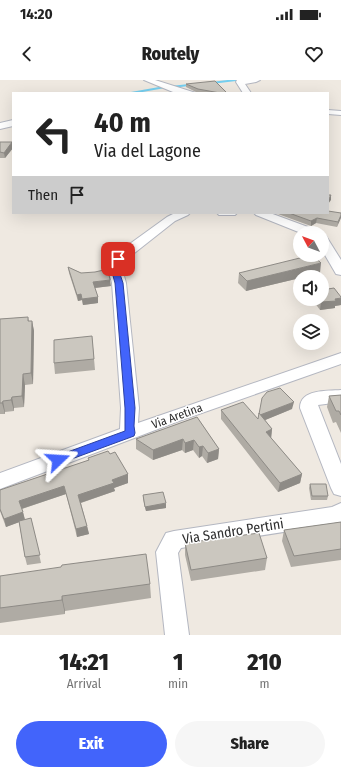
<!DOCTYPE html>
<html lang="en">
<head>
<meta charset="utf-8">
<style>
	:root { --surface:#fff; --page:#f6f6f6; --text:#222; --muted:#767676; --accent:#4264fb }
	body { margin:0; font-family:"Fira Sans Condensed",sans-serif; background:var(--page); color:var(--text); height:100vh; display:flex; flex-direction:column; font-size:15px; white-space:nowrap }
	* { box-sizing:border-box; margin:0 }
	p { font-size:13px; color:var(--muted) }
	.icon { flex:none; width:22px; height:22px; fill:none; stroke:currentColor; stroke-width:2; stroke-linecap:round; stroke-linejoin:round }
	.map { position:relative; height:555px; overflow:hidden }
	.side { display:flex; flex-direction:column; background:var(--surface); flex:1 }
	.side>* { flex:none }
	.hud { position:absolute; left:12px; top:12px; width:317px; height:122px; border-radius:0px; box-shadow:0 4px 16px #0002; background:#fff; color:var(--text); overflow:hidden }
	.needle { width:26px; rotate:311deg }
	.controls { position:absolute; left:293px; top:146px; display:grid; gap:8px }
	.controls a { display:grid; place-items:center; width:36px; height:36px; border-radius:50%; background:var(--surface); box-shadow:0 4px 16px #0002; font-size:20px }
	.pin { position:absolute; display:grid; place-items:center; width:34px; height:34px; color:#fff; margin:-17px; border-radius:8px; box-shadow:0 2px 6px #0006 }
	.me { position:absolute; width:44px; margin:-22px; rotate:70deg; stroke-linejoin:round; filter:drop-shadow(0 0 3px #0008) }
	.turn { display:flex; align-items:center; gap:14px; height:84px; padding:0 16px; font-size:18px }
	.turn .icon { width:52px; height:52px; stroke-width:2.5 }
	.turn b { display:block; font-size:28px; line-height:34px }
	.then { display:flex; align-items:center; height:38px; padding:0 16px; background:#0003; gap:8px; font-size:15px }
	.eta { display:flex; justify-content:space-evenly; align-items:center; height:68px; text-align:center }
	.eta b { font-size:24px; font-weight:800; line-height:28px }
	.primary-button { display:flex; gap:8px; margin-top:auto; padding:8px 16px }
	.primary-button a { flex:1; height:46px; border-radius:24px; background:var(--accent); color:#fff; font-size:16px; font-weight:800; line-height:46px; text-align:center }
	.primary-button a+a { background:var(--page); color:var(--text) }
	.status { display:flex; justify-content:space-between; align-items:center; height:28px; padding:0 20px; background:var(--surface); direction:ltr }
	.status svg { height:11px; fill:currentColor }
	header { display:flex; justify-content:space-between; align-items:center; height:52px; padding:0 16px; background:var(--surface); font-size:18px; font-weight:800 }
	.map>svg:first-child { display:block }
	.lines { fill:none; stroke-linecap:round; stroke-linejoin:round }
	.stream { stroke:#75cff0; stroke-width:2 }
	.minor-casing { stroke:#b4b7c1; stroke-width:2 }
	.minor { fill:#fff; fill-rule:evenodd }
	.wall { fill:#afaba4 }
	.shaded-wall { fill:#8e8b86 }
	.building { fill:#cbc7bf; stroke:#8e8b86 }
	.route { fill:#4264fb; stroke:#2b41a3 }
	.labels { text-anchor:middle; stroke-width:3; stroke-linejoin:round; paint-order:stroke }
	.street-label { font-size:12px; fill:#2e2e2e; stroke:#fff }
	.near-street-label { font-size:14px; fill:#2e2e2e; stroke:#fff }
</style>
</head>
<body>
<div class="status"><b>14:20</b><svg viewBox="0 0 49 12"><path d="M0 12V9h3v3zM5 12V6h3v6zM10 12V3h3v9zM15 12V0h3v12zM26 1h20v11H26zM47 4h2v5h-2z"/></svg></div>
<header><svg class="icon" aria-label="back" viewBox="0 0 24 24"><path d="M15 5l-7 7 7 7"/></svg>Routely<svg class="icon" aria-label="heart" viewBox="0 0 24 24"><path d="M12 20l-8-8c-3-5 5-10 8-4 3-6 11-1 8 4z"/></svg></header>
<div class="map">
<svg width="341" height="555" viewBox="0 0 341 555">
	<rect width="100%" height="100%" fill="#efe9e1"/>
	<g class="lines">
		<g class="stream">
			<path d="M211 3 236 0"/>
			<path d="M171 7 189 5"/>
			<path d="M131 13 165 7"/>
		</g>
		<defs>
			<g id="minor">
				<path d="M144 0H155L196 13 173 12Z"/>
				<path d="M237 0H260L256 2 245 4 251 13H243L236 2Z"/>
				<path d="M328 30 341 31V35L328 34Z"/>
				<path d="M13 40V46L0 49V43Z"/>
				<path d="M175 133H190L188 135 175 141 123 182 121 185 126 203 139 328 138 343 341 273V284L179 341 0 409V393L120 349 121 328 112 203 107 185 113 176 167 137Z"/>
				<path d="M217 133H237L235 135H219Z"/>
				<path d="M254 133H270L316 150 318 153H301L256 135Z"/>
				<path d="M322 155 326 156 341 180V195L336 194 322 170Z"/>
				<path d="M341 310V322L318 325 341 384V416L334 414 331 408 300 328C300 309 327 311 341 310Z"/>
				<path d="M341 423V442L335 444 181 468 178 473 189 555H165L156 472 166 453 174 451 332 427Z"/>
			</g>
		</defs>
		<use href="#minor" class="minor-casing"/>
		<use href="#minor" class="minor"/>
	</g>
	<g class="wall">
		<path d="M186 4 227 13H198L186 7Z"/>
		<path d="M0 62 13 68 5 78H0Z"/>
		<path d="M278 133H341L337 147 316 143 311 146 278 134Z"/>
		<path d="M68 187 111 206 95 208 98 217V223L83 225 82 220 78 221 69 193Z"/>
		<path d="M239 193H320L300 197V198L246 211 238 203Z"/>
		<path d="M341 217V225L335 226V228L320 230 312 219H322Z"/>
		<path d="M28 237 29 241H32L34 251 33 304 25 305 24 327 14 328V331L5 332V334H0V239Z"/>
		<path d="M92 256 95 290 55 294 54 283Z"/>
		<path d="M341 315V353L336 342 333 343 327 327 329 316Z"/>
		<path d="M292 329 265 340 272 349 271 358 302 394 300 403 278 412 221 339V330L258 339Z"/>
		<path d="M197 337 219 369 218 379 207 383 202 376 199 378 193 370 185 373 182 370 153 380 136 369V359Z"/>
		<path d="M110 374 128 394V403L114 408 115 411 81 423 87 446 89 454 77 457 66 414 22 429 25 440 31 438 41 483 27 485 25 477 19 442 6 447 0 431V410L89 380 88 378Z"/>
		<path d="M310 404 328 416 327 420H311L309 408Z"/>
		<path d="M143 415 166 428 146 431 143 419Z"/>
		<path d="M341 442V480L291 487 282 461 284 450Z"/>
		<path d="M185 463 267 478 265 490 191 501 185 475Z"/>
		<path d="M0 496 150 504 151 518 65 531V534L0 543Z"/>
	</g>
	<g class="shaded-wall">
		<path d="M12 62 13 68 5 78 4 73Z"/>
		<path d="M331 115V120L328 124V121Z"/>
		<path d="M341 135V138L337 147 338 142Z"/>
		<path d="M317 138 316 143 311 146V141Z"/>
		<path d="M321 183 320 193 304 197H300V198L246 211 247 201Z"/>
		<path d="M110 200 111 206 94 208 93 202Z"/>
		<path d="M81 214 82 220 78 221 77 215Z"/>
		<path d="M98 217V223L83 225 82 219Z"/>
		<path d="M341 218V225L335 226V228L320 230 321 222 335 219Z"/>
		<path d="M32 241 34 251 33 304 31 293Z"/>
		<path d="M23 294 25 305 24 327 22 316Z"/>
		<path d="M12 317 14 328V331L11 320Z"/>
		<path d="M3 321 5 332V334L2 323Z"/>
		<path d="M294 322 292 329 258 343 259 335Z"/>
		<path d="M272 349 271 359 266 352Z"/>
		<path d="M183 359 182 370 153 380V370Z"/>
		<path d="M194 360 193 370 185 373V363Z"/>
		<path d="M203 366 202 376 199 378V367Z"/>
		<path d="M219 369 218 379 207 383 208 373Z"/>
		<path d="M128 394V403L114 408 115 411 80 423 78 415 112 400Z"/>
		<path d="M302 394 300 403 278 412 280 403Z"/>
		<path d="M64 406 66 414 21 429 19 421Z"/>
		<path d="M166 423V428L146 431 145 427Z"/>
		<path d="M23 432 25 440 6 447 4 439Z"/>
		<path d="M87 446 89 454 77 457 76 449Z"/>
		<path d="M62 516 65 531V534L62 520Z"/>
	</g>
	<g class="building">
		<path d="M215 1 227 13H220L198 9 186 4Z"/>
		<path d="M0 62H12L4 73 0 72Z"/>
		<path d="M328 115H331L328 121Z"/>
		<path d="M328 131 341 133V135L338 142 317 138 311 141 289 133H328Z"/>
		<path d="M312 175 321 183 247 201 239 193Z"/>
		<path d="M68 187 81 193 95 192 108 189 110 200 93 202 98 217 82 219 81 214 77 215Z"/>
		<path d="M334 208 341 217V218L335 219 336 221 321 222 319 219H322V210Z"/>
		<path d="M28 237V241H32L31 293 23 294 22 316 12 317 11 320 3 321 2 323H0V239Z"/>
		<path d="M92 256 94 279 54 283V260Z"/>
		<path d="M280 308 294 322 260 335 259 334 262 318 267 312Z"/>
		<path d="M341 315V335L339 331H336L329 316Z"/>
		<path d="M243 322 258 339 259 333 272 349 266 352 302 394 280 403 221 330Z"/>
		<path d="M197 337 219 369 208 373 203 366 199 367 194 360 185 363 183 359 153 370 136 359Z"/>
		<path d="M108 371 110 374 115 372 128 394 112 400 114 403 78 415 87 446 76 449 64 406 19 421 23 432 4 439 0 429V410L89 380 88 378Z"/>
		<path d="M310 404H326L328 416H312Z"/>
		<path d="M163 412 166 423 145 427 143 415Z"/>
		<path d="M31 438 40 475 25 477 19 441Z"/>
		<path d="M341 442V469L294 476 284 450Z"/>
		<path d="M259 453 267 478 191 490 185 463Z"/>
		<path d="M146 474 150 504 62 516V520L0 528V496L61 487 62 485Z"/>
	</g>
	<path class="route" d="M118 177 122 179 117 185 123 203 135 328 134 346 135 353 134 356 58 384 54 383 52 380 54 377 125 351V328L115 203 110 185 116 178Z"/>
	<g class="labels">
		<g class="street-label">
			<text transform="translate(177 336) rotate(-20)" y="4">Via Aretina</text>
		</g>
		<g class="near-street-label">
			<text transform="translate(233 451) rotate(-9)" y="5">Via Sandro Pertini</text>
		</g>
	</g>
</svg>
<div class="controls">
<a><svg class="needle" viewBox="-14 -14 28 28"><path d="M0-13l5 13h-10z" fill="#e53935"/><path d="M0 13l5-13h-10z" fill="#767676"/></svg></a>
<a><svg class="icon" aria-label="sound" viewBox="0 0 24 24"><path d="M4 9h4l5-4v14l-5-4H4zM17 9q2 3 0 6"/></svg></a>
<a><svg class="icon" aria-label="layers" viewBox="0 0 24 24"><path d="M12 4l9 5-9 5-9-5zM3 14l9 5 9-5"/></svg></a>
</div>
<div class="pin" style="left:118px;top:179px;background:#d93025"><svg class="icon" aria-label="arrive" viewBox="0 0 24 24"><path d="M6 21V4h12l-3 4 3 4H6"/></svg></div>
<svg class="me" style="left:58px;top:380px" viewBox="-20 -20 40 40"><path d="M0-17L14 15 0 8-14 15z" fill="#4264fb" stroke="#fff" stroke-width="4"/></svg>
<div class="hud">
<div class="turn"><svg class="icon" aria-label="left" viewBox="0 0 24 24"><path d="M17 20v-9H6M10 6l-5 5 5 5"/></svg><div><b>40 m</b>Via del Lagone</div></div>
<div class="then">Then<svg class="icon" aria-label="arrive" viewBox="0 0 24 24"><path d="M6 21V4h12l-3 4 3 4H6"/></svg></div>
</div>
</div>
<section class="side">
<div class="eta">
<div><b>14:21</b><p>Arrival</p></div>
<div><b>1</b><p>min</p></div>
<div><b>210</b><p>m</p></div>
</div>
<div class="primary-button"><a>Exit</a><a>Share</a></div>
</section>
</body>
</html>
